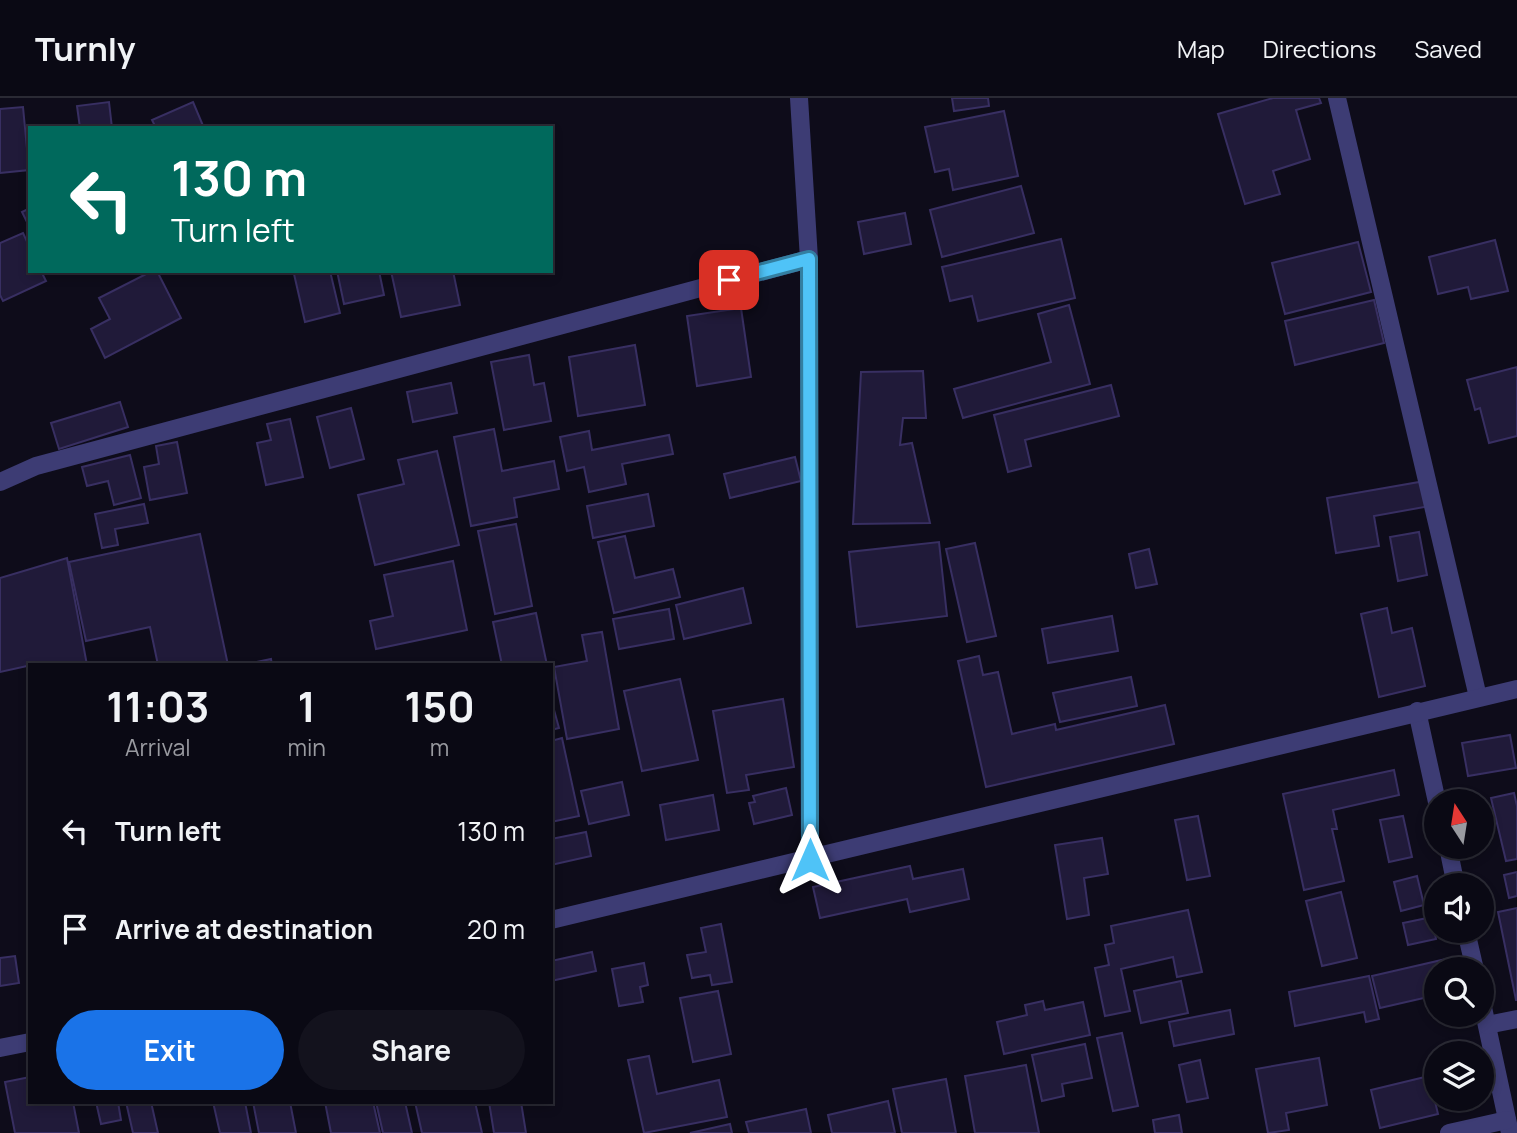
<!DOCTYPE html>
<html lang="en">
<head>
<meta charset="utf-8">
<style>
	:root { --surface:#0a0914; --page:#13121d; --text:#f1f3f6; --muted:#999aa0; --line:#2a2a34; --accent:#1a73e8 }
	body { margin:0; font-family:Manrope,sans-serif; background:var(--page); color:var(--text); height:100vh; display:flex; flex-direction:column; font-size:26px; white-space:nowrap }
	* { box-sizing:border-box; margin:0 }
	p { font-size:23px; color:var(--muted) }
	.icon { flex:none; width:38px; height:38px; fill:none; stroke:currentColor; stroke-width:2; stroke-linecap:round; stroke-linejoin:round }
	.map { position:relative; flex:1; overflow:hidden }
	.side { position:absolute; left:28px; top:565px; width:525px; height:441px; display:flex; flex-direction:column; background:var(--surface); border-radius:0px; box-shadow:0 4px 10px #0003,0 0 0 2px var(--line) }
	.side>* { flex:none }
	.guide { position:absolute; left:28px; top:28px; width:525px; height:147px; border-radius:0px; box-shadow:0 4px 10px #0003,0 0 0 2px var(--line); background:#00695c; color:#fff; overflow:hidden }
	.needle { width:46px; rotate:348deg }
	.controls { position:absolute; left:1424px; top:691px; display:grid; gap:14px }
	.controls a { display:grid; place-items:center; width:70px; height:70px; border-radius:50%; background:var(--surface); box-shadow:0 4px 10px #0003,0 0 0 2px var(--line); font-size:35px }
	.pin { position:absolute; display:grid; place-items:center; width:60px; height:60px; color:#fff; margin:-30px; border-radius:14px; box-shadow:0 4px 10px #0006 }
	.me { position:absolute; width:77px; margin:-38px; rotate:0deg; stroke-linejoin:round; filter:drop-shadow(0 0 5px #0008) }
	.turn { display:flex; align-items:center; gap:24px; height:147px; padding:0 28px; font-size:32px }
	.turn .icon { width:91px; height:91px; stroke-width:2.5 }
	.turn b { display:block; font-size:49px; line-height:60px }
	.eta { display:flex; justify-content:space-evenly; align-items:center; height:119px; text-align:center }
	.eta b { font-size:42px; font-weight:700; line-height:49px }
	.cta { display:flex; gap:14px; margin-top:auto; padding:14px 28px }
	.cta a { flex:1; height:80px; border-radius:42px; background:var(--accent); color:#fff; font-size:28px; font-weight:700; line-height:80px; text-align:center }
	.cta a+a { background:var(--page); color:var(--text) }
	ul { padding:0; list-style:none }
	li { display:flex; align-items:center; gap:21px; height:98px; padding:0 28px }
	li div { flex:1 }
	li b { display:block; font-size:26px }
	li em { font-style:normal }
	header { display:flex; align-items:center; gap:42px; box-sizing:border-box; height:98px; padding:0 35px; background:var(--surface); border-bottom:2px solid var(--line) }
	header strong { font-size:33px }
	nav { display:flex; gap:38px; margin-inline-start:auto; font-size:24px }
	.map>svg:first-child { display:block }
	.building { fill:#201a39; stroke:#382f62; stroke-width:2 }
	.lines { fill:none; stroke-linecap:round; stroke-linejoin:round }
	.minor { stroke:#3d3c74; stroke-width:18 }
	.route-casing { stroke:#337fa1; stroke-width:18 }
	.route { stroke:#4fc3f7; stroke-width:12 }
</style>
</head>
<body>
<header>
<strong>Turnly</strong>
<nav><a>Map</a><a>Directions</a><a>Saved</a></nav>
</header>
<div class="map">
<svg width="1517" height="1035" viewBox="0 0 1517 1035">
	<rect width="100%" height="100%" fill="#0e0c1a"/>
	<g class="building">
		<path d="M952 0H988L989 8 954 13Z"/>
		<path d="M1273 0H1319L1321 5 1296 12 1310 61 1273 73 1280 96 1245 106 1218 16Z"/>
		<path d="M109 4 112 30H80L77 8Z"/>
		<path d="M193 4 204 30H156L152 22Z"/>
		<path d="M23 9 29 72 0 75V11Z"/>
		<path d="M1004 13 1018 78 953 92 949 71 935 74 925 29Z"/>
		<path d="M1021 88 1034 135 942 159 930 112Z"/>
		<path d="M30 110V130L22 114Z"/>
		<path d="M905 115 911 146 864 156 858 124Z"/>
		<path d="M23 135 30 150V173H41L46 183 3 203 0 197V145Z"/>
		<path d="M1061 141 1075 200 978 223 972 198 950 203 942 169Z"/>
		<path d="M1495 142 1508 193 1471 201 1468 189 1438 196 1429 159Z"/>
		<path d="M1358 144 1371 194 1285 216 1272 165Z"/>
		<path d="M152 173H157L181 220 105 260 91 231 110 221 99 200Z"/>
		<path d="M306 173H330L340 215 305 224 294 176Z"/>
		<path d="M337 173H379L384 197 344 206Z"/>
		<path d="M391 173H453L460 207 401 219Z"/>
		<path d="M1374 202 1384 245 1295 267 1285 223Z"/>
		<path d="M1069 207 1090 286 963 320 954 291 1051 264 1038 216Z"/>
		<path d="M741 210 751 279 697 288 687 218Z"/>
		<path d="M635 247 645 307 578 318 569 259Z"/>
		<path d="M529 257 534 287 544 285 551 323 504 332 491 264Z"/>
		<path d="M1517 269V338L1489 345 1480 310 1475 312 1467 282Z"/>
		<path d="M923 273 926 320H903L900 347 912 345 930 425 853 426 861 274Z"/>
		<path d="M451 285 457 315 413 324 407 294Z"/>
		<path d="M1111 287 1119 318 1025 342 1031 368 1008 374 994 317Z"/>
		<path d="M120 304 128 329 59 351 51 325Z"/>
		<path d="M351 310 364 361 330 370 317 319Z"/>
		<path d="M290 321 303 379 266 387 257 345 271 342 267 326Z"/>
		<path d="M494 331 502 373 554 363 559 391 514 400 517 419 471 428 454 339Z"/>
		<path d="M589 333 592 352 669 337 673 356 622 366 626 386 589 394 584 369 567 373 560 339Z"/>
		<path d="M177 344 187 395 150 402 144 369 159 366 156 348Z"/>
		<path d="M437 353 459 447 375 467 358 397 404 386 398 362Z"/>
		<path d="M130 357 141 400 114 407 108 383 87 388 82 369Z"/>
		<path d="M795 359 801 383 730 400 724 376Z"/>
		<path d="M1425 383 1430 408 1374 418 1379 448 1336 455 1327 400Z"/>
		<path d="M648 396 654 428 593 440 587 408Z"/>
		<path d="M144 406 148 425 115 431 118 447 102 450 95 416Z"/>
		<path d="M516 426 532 508 495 516 478 433Z"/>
		<path d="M1419 434 1427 477 1398 483 1390 439Z"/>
		<path d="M200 436 228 567H158L150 529 86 543 69 464Z"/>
		<path d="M625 438 635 480 673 471 680 499 614 515 598 444Z"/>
		<path d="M939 444 947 518 857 529 849 454Z"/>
		<path d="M975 445 996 538 967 544 946 451Z"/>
		<path d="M1149 451 1157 486 1136 490 1129 456Z"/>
		<path d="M67 460 87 567 36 566 0 574V480Z"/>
		<path d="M453 463 467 532 376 551 370 523 393 518 384 477Z"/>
		<path d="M743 490 751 525 684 541 676 507Z"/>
		<path d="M1387 510 1392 535 1412 530 1425 588 1379 599 1361 516Z"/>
		<path d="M669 511 674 541 619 551 613 521Z"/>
		<path d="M536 515 547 567H502L493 524Z"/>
		<path d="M1112 518 1118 553 1048 565 1042 531Z"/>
		<path d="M602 534 619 631 567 641 554 569 587 563 582 537Z"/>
		<path d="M979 558 983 577 998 574 1012 636 1055 626 1056 632 1165 607 1174 646 986 689 958 563Z"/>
		<path d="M271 561 272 567H243Z"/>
		<path d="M1131 579 1137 608 1060 624 1053 595Z"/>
		<path d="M680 581 698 662 642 673 624 593Z"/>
		<path d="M551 601 559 630 551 632Z"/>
		<path d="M783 601 794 669 746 677 749 692 727 695 713 613Z"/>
		<path d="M1510 637 1516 670 1468 678 1462 645Z"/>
		<path d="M562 640 579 718 551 724V643Z"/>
		<path d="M1394 672 1399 697 1333 712 1337 731H1332L1344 783 1304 792 1283 696Z"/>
		<path d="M622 684 629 717 589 726 581 693Z"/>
		<path d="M786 690 792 717 754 726 749 705 755 704 753 698Z"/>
		<path d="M1514 695 1517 708V761L1506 763 1491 700Z"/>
		<path d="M713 697 719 732 666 742 660 707Z"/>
		<path d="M1198 718 1210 778 1187 782 1175 722Z"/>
		<path d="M1403 718 1412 759 1389 764 1380 722Z"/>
		<path d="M586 734 591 758 551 767V741Z"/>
		<path d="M1102 740 1108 776 1084 780 1089 817 1067 821 1055 747Z"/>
		<path d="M910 768 913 781 963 771 969 801 910 814 907 801 820 820 813 789Z"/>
		<path d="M1517 774V798L1509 800 1504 777Z"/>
		<path d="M1417 778 1424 807 1401 813 1394 784Z"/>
		<path d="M1341 794 1357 860 1322 868 1306 803Z"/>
		<path d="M1517 810V902H1516L1498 814Z"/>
		<path d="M1188 812 1202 874 1177 879 1173 859 1121 871 1130 913 1105 918 1095 870 1109 867 1105 847 1114 845 1111 828Z"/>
		<path d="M1432 819 1436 841 1408 847 1403 825Z"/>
		<path d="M721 826 732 884 712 887 710 877 692 880 687 857 706 854 701 830Z"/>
		<path d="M592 854 596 873 551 883V863Z"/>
		<path d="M15 858 19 885 0 888V860Z"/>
		<path d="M1446 861 1449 872H1437V897L1380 910 1372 878Z"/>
		<path d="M644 865 648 887 640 889 643 904 619 908 612 871Z"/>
		<path d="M1369 878 1379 921 1366 924 1364 914 1295 928 1289 894Z"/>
		<path d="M1181 883 1188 915 1141 925 1134 893Z"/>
		<path d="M718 893 731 956 693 964 680 900Z"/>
		<path d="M1043 903 1045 912 1083 904 1090 937 1004 956 997 924 1027 917 1025 907Z"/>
		<path d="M1230 912 1234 936 1174 948 1169 924Z"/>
		<path d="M1122 935 1138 1008 1113 1013 1097 940Z"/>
		<path d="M1085 946 1092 980 1062 986 1064 998 1042 1003 1032 957Z"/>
		<path d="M649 958 657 996 719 982 727 1019 644 1035 628 962Z"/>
		<path d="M1319 960 1327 1007 1286 1015 1289 1032 1268 1035 1256 971Z"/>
		<path d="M1200 962 1208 1000 1187 1004 1179 967Z"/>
		<path d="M1026 967 1039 1035H975L965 978Z"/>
		<path d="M1429 978 1438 1016 1380 1030 1371 992Z"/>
		<path d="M30 979V1004H73L79 1035H15L5 984Z"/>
		<path d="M946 981 956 1035H902L893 991Z"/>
		<path d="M888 1003 895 1035H832L828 1017Z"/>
		<path d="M96 1004H118L121 1022 101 1026Z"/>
		<path d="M126 1004H151L158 1035H133Z"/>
		<path d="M213 1004H245L251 1035H220Z"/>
		<path d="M253 1004H290L296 1035H259Z"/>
		<path d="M325 1004H373L380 1035H331Z"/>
		<path d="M376 1004H405L412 1035H383Z"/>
		<path d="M415 1004H475L482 1035H422Z"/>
		<path d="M489 1004H521L526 1035H494Z"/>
		<path d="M806 1011 811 1035H749L746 1024Z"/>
		<path d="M1179 1017 1182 1035H1155L1153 1022Z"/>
		<path d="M730 1026 732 1035H690Z"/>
	</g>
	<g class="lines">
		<g class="minor">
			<path d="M799 0 809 161 810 762"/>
			<path d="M1337 0 1478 599"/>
			<path d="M0 384 36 368 809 161"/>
			<path d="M1417 613 1437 704"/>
			<path d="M1448 749 1456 788"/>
			<path d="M551 822 1517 591"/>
			<path d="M1466 833 1475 872"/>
			<path d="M1482 905 1510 1035"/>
			<path d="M1487 927 1517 921"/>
			<path d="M0 950 30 944"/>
			<path d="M1449 1035 1507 1022"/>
		</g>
	</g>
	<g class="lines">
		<defs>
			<path id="route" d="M729 182 809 161 810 762"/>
		</defs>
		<use href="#route" class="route-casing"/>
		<use href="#route" class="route"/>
	</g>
</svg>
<div class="controls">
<a><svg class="needle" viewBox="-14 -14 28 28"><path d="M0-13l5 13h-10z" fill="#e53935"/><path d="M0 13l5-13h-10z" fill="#999aa0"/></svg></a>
<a><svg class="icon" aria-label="sound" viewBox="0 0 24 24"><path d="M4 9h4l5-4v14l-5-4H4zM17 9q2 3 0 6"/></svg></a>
<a><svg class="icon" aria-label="search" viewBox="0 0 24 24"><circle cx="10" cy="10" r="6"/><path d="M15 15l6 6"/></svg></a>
<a><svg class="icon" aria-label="layers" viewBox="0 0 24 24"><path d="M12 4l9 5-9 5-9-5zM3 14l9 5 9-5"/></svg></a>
</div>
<div class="pin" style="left:729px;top:182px;background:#d93025"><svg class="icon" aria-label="arrive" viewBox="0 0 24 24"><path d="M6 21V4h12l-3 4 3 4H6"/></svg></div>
<svg class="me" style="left:810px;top:762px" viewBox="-20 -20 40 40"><path d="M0-17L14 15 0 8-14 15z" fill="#4fc3f7" stroke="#fff" stroke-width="4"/></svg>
<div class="guide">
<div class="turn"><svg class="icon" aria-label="left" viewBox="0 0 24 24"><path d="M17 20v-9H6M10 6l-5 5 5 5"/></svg><div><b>130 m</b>Turn left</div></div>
</div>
<section class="side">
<div class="eta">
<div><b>11:03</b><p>Arrival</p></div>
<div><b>1</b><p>min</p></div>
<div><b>150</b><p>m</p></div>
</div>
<ul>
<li><svg class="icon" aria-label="left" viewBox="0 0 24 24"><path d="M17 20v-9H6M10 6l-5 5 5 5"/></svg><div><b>Turn left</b></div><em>130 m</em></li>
<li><svg class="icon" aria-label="arrive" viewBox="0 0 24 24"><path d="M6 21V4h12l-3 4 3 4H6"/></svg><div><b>Arrive at destination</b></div><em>20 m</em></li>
</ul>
<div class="cta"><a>Exit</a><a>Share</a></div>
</section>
</div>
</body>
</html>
